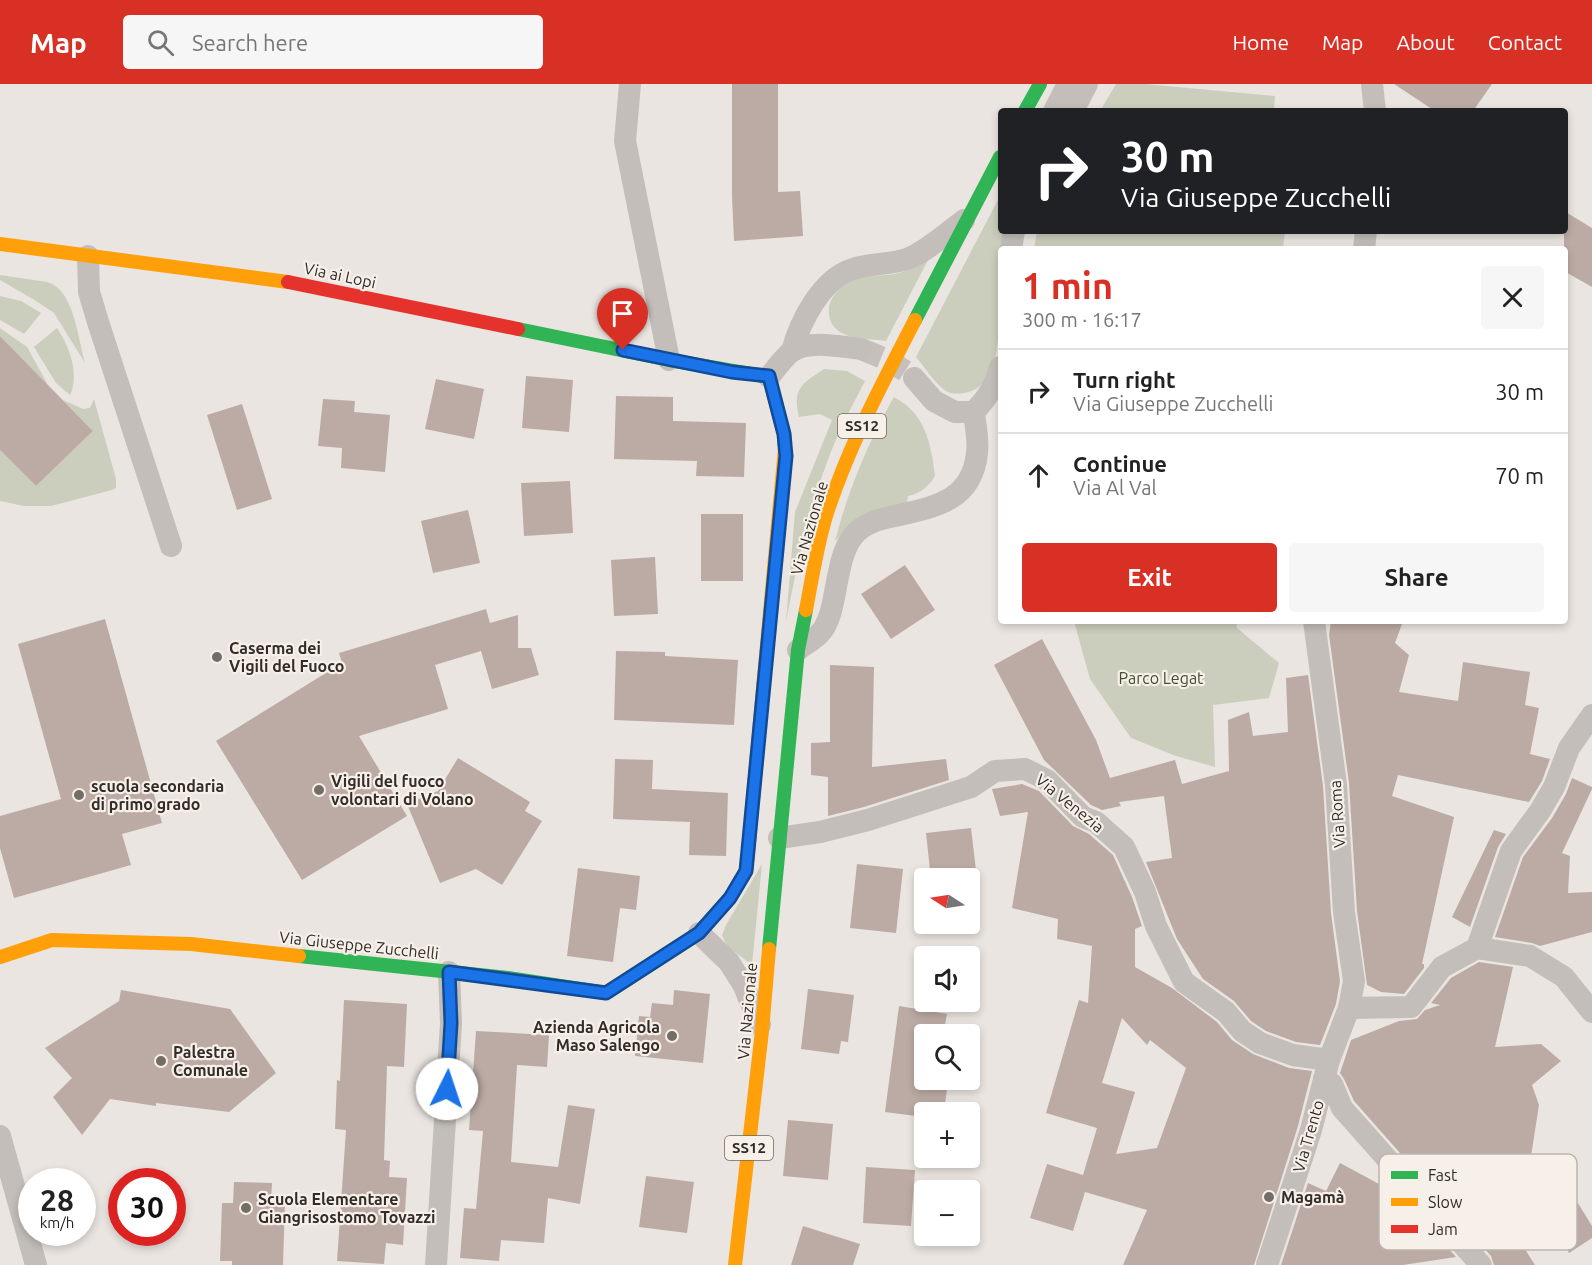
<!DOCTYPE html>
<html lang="en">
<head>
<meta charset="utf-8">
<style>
	:root { --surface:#fff; --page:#f6f6f6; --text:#222; --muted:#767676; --line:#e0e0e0; --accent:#d93025 }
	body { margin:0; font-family:Ubuntu,sans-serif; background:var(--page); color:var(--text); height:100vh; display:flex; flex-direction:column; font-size:22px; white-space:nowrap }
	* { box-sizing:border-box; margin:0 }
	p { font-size:20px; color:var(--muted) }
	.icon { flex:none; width:33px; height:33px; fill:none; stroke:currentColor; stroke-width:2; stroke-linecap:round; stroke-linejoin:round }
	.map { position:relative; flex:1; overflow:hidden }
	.drawer { position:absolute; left:998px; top:162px; width:570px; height:378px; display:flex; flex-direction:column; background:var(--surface); border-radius:6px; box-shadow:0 3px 9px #0003 }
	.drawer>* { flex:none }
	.banner { position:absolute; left:998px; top:24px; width:570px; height:126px; border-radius:6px; box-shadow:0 3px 9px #0003; background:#202124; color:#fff; overflow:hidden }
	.needle { width:39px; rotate:282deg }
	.buttons { position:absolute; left:914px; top:784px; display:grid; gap:12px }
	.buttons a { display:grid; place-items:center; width:66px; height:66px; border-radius:6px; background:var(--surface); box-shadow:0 3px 9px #0003; font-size:30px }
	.speed { position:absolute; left:18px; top:1084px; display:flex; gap:12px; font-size:30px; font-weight:700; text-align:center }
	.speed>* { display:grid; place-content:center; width:78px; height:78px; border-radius:50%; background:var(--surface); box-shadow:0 3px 9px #0003; line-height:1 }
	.speed small { font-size:15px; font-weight:400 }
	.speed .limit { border:9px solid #d22; background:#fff; color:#111 }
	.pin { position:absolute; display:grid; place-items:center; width:51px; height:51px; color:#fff; margin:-62px -26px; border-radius:50% 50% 50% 0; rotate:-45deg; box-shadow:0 0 6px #0007 }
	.pin .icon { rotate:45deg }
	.me { position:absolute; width:66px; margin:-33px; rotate:4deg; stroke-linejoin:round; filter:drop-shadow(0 0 4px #0008) }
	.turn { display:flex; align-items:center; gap:21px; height:126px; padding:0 24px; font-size:27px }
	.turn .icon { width:78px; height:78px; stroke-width:2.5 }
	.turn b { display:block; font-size:42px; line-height:51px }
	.round { display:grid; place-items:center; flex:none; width:63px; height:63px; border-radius:6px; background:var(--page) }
	.head { display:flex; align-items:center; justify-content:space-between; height:102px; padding:0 24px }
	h1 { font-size:36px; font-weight:600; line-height:45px; color:var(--accent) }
	.action { display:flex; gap:12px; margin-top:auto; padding:12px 24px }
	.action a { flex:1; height:69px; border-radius:6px; background:var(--accent); color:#fff; font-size:24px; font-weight:600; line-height:69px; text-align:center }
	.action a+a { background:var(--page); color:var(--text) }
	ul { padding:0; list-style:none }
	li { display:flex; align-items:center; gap:18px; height:84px; padding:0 24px; border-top:2px solid var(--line) }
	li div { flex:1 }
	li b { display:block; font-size:22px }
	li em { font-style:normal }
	header { display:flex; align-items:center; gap:36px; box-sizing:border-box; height:84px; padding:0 30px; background:var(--accent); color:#fff }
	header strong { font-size:28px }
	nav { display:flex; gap:33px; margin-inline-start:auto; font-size:21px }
	.search { width:420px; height:54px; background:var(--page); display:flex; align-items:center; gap:15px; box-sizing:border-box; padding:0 21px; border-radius:6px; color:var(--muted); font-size:22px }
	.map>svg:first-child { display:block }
	.green { fill:#cbcebc }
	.building { fill:#bcaba4; fill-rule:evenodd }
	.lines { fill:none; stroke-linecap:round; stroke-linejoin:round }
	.street-tunnel { stroke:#c5c0bb; stroke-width:22; stroke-dasharray:22 11; stroke-linecap:butt }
	.street { stroke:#c3beb9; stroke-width:22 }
	.fast { stroke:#30b455; stroke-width:14 }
	.slow { stroke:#ff9f0a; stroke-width:14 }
	.jam { stroke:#e5322d; stroke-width:14 }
	.route-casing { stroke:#114b97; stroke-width:15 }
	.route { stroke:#1a73e8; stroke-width:10 }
	.poi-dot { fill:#736d68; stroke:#f7f0e8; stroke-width:2 }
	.labels { text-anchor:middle; stroke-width:4.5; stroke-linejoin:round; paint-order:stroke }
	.shield { fill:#f7f0e8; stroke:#6e6762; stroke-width:1.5 }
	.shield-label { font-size:15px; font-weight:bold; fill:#332c28 }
	.street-label { font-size:16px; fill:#332c28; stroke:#f7f0e8 }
	.poi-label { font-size:16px; font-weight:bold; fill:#332c28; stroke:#f7f0e8; text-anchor:start }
	.park-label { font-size:16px; fill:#424e2f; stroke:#f7f0e8 }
	.key { fill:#f7f0e8; stroke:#bcb5ae; stroke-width:1.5 }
	.key-label { font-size:16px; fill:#332c28 }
</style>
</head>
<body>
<header>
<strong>Map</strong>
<div class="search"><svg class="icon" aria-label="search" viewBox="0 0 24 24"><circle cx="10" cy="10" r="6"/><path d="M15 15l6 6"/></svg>Search here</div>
<nav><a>Home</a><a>Map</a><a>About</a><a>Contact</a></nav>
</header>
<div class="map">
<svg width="1592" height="1181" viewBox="0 0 1592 1181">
	<rect width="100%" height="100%" fill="#eae5e0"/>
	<g class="green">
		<path d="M1116 0H1145L1275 12 1274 27H1100Z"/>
		<path d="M1000 112V147H1006C1004 153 1001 159 1001 165 996 199 1013 303 964 309 958 310 951 310 946 307 934 299 925 283 916 273Z"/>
		<path d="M1037 147H1285L1283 165H1034Z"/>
		<path d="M928 176 886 257C866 254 833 257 829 231 828 223 830 216 835 210 855 188 868 194 894 190 906 188 917 181 928 176Z"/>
		<path d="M0 191 47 198C74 205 78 255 85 279L54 229 36 217 0 196Z"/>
		<path d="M0 212 21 217 41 229 24 250 0 236Z"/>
		<path d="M0 244 27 263 48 301 0 252Z"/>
		<path d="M57 244C69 262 80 290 70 311L56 299 34 263Z"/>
		<path d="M824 285 847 287 865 297C856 315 846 332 838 351 812 410 798 475 786 538L795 428 832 336 820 330 799 333C792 304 802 300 824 285Z"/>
		<path d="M894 313C925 329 931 359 935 392 928 403 921 409 908 412L907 419 853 439 835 457C848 407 868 358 894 313Z"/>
		<path d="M94 315 116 395V404L112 406 51 422H24L0 417V366L36 402 93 347 63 316 83 325 90 324Z"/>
		<path d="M1074 537H1236L1237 544 1279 579 1269 614 1213 621 1215 683 1176 672 1131 654 1090 595Z"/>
		<path d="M762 780 752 881 727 862 722 851 726 841Z"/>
	</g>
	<g class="building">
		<path d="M732 0H778V108L800 107 803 152 734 157 732 112Z"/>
		<path d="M1394 0H1492L1473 27H1435Z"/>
		<path d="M1564 127 1592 144V203L1564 187Z"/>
		<path d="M0 252 93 347 36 402 0 366Z"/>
		<path d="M526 292 573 296 569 348 522 344Z"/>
		<path d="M436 295 484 305 474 355 425 345Z"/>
		<path d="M616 312 673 313V337L746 339 744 393 696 392 697 377 614 375Z"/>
		<path d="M323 315 355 317 354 328 390 331 385 388 341 384 342 364 318 362Z"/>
		<path d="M242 320 272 415 237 426 207 331Z"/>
		<path d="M570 397 573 449 524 452 521 399Z"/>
		<path d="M468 426 480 479 433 489 421 437Z"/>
		<rect x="701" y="430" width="42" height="67"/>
		<path d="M655 473 658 530 614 532 611 476Z"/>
		<path d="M905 481 935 526 891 555 861 510Z"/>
		<path d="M486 525 490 539 518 531V564H531L539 591 492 605 481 567 435 581 448 625 359 652 407 732 302 796 216 657 342 579 339 569Z"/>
		<path d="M105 535 162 739 122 750 131 781 14 814 0 764V732L61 715 18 560Z"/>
		<path d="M1331 537H1403L1395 559 1409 571 1399 608 1458 617 1463 578 1530 588 1525 621 1539 624 1530 670 1550 675 1542 697 1529 718 1398 691 1392 712 1454 733 1422 880H1424V884L1404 910 1381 908 1367 901 1357 827 1349 699 1329 551Z"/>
		<path d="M1042 555 1096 656 1110 694 1175 676 1182 700 1229 687 1228 636 1249 628 1253 652 1288 648 1286 594 1308 591 1323 702 1331 829 1340 897 1336 920 1320 961 1296 958 1266 947 1251 937 1234 917 1203 895 1177 855 1146 778 1172 774 1164 712 1119 718 1121 722 1102 726 1091 721 1044 676 994 581Z"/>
		<path d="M616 567 665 568V572L738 576 734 641 614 636Z"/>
		<path d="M830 581 874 583 872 683 946 675 949 696 864 723 828 732V693L811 691V659L830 658Z"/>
		<path d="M458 674 530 718 525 727 542 737 502 801 476 785 440 799 407 720 438 707Z"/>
		<path d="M615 675 653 676 652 705 728 709 726 772 689 771 690 738 613 735Z"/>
		<path d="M1572 694 1592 703V705L1562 769 1570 772 1568 809 1592 808V848L1540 862 1532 859 1495 853 1523 773 1552 734 1566 710Z"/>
		<path d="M1022 700 1039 707 1073 742 1089 750 1113 771 1132 813 1142 842 1135 845V883L1172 904 1217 938 1232 956 1253 970 1289 984 1312 987 1298 1042 1254 1181H1123L1147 1126 1085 1108 1073 1147 1030 1134 1047 1080 1083 1091 1097 1044 1046 1029 1079 916 1088 919 1092 862 1057 855 1058 835 1012 824 1028 728 1000 732 992 705ZM1122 934 1147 961 1150 956 1186 984 1157 1064 1116 1070 1135 1008 1102 999Z"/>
		<path d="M971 744 977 795H931L926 749Z"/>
		<path d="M1494 746 1506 750 1498 763 1470 843 1452 833Z"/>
		<path d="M857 780 903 785 896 849 850 844Z"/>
		<path d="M578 784 640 792 636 826 620 824 613 878 567 872Z"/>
		<path d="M1479 878 1513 883 1495 963 1541 960 1561 977 1532 1001 1539 1021 1529 1085 1554 1076 1557 1085 1592 1142V1154L1569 1169 1529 1090 1526 1105 1494 1117 1535 1181H1494L1491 1172 1354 1017 1344 995 1340 989 1351 956 1399 937 1417 935 1425 926 1440 921 1431 919 1451 894Z"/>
		<path d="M808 905 854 911 848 958 841 957 839 970 801 965Z"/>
		<path d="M121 906 230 925 276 989 229 1028 156 1019V1022L110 1015 82 1051 53 1013 72 994 45 964 119 917Z"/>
		<path d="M674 906 710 910 703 979 635 972 639 932 650 933 652 919 673 921Z"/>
		<path d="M344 916 407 920 404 983 387 982 384 1076 390 1077 389 1093 407 1094 403 1161 386 1159 384 1180 337 1177 346 1046 335 1045 337 996 340 997Z"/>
		<path d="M899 922 947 930 943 951H924V996H948L944 1029H924V1033L885 1028Z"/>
		<path d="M476 947 549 951 547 983 517 981 511 1078 558 1083 568 1021 595 1025 580 1120 548 1114 544 1159 501 1156 499 1177 460 1174 464 1124 476 1125 483 1047 469 1046Z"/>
		<path d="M788 1036 833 1040 828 1096 783 1092Z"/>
		<path d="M1340 1079 1379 1100 1385 1093 1456 1173 1403 1181H1281L1308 1099 1326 1107Z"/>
		<path d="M866 1083 915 1086 911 1142 863 1139Z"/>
		<path d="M646 1092 694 1098 687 1149 639 1143Z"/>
		<path d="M234 1098 272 1099 271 1117 285 1118 283 1181H232V1177H220L222 1119H233Z"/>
		<path d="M803 1142 860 1160 853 1181H791Z"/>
	</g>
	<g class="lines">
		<path class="street-tunnel" d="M861 265 888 276 905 287"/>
		<g class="street">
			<path d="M630 0 625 57 669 276"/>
			<path d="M1372 0 1375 27"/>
			<path d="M1054 27 1068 0"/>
			<path d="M1073 27 1087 0"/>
			<path d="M1011 165 1014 147"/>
			<path d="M1364 165 1366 147"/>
			<path d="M88 172 89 208 98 238 171 462"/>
			<path d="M792 267C800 238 821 195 853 185 870 179 889 181 907 175 926 168 948 148 964 136"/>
			<path d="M769 293C776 285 783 274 791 268 809 255 841 263 861 265"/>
			<path d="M914 294 934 317 955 328H974C987 314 996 301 1000 283"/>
			<path d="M798 566C805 560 814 556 820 549 839 530 833 475 854 451 864 439 880 435 895 432 935 423 972 417 977 369 979 356 975 341 974 328"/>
			<path d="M779 754 820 748 868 736 971 703 995 687 1025 685 1047 696 1083 733 1096 738 1124 763 1145 808 1156 842 1184 898 1226 928 1242 947 1260 959 1293 971 1329 976"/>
			<path d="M699 849 729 878 744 902 760 941"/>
			<path d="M1477 864 1511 767 1540 727 1554 703 1569 664 1592 631"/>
			<path d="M1349 924 1411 923 1442 883 1477 864 1530 872 1564 893 1592 928"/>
			<path d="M1324 995 1332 1000 1342 1024 1481 1181"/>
			<path d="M0 1052 36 1181"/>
			<path d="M436 1181 451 939 449 888"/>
			<path d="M1267 1181 1311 1046 1329 976 1349 924 1354 897 1344 828 1336 701 1314 537"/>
		</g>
		<g class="fast">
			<path d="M1025 27 1040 0"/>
			<path d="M915 236 1000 73"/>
			<path d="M518 245 669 276 769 293 784 350 785 364"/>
			<path d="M769 865 798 566 806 526"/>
			<path d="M299 872 508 894 606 909 699 849 730 814 746 787 748 769"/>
		</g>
		<g class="slow">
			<path d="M0 160 288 198"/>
			<path d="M806 526C812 494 817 462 826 432 848 363 882 300 915 236"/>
			<path d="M748 769 785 364"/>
			<path d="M0 873 52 856 191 860 299 872"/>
			<path d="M735 1181 762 947 769 865"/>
		</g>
		<path class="jam" d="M288 198 518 245"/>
	</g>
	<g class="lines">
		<defs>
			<path id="route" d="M447 1005 451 939 449 888 606 909 699 849 730 814 746 787 786 372 784 350 769 292 732 288 623 266"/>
		</defs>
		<use href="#route" class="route-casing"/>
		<use href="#route" class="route"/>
	</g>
	<g class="poi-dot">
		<circle cx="217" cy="573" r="6"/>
		<circle cx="319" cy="706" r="6"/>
		<circle cx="79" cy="711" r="6"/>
		<circle cx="672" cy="952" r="6"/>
		<circle cx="161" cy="977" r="6"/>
		<circle cx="1269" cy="1113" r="6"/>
		<circle cx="246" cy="1124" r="6"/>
	</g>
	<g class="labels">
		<g class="shield">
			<rect x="838" y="330" width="48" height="24" rx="4.5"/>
			<rect x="725" y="1052" width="48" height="24" rx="4.5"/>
		</g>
		<g class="shield-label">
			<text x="862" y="347">SS12</text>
			<text x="749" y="1069">SS12</text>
		</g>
		<g class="street-label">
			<text transform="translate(340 191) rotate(12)" y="6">Via ai Lopi</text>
			<text transform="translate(809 444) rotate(-74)" y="6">Via Nazionale</text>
			<text transform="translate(1070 719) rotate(39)" y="6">Via Venezia</text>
			<text transform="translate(1337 730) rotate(-94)" y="6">Via Roma</text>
			<text transform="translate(359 861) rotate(6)" y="6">Via Giuseppe Zucchelli</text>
			<text transform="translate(747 927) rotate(-85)" y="6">Via Nazionale</text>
			<text transform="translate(1308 1052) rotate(-74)" y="6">Via Trento</text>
		</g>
		<g class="poi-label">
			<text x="229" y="570">Caserma dei<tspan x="229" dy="18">Vigili del Fuoco</tspan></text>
			<text x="331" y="703">Vigili del fuoco<tspan x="331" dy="18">volontari di Volano</tspan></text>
			<text x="91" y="708">scuola secondaria<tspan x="91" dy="18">di primo grado</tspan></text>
			<text x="660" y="949" text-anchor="end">Azienda Agricola<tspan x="660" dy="18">Maso Salengo</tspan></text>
			<text x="173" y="974">Palestra<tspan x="173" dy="18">Comunale</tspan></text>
			<text x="1281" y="1119">Magamà</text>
			<text x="258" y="1121">Scuola Elementare<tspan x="258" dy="18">Giangrisostomo Tovazzi</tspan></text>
		</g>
		<g class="park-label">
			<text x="1161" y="600">Parco Legat</text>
		</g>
	</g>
	<rect x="1379" y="1070" width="198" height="96" rx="9" class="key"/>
	<rect x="1391" y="1087" width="27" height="8" fill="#30b455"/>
	<rect x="1391" y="1114" width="27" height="8" fill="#ff9f0a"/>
	<rect x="1391" y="1141" width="27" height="8" fill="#e5322d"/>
	<g class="key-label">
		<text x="1428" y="1097">Fast</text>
		<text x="1428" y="1124">Slow</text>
		<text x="1428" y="1151">Jam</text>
	</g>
</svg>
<div class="buttons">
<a><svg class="needle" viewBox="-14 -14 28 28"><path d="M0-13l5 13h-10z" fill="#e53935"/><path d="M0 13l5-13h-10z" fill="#767676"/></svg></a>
<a><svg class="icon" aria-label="sound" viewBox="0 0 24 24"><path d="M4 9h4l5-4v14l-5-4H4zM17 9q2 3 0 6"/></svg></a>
<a><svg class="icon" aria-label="search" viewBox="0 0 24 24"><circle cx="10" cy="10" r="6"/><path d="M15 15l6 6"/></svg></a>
<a>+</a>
<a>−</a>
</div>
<div class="speed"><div>28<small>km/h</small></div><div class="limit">30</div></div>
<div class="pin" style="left:623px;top:266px;background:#d93025"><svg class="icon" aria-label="arrive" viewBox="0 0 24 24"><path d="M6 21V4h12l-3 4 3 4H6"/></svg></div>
<svg class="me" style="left:447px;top:1005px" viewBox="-20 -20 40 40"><circle r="19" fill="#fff"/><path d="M0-13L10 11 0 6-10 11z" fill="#1a73e8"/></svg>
<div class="banner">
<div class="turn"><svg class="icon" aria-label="right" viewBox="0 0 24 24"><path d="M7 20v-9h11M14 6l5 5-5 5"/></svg><div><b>30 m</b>Via Giuseppe Zucchelli</div></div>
</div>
<section class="drawer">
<div class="head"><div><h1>1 min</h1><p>300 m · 16:17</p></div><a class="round"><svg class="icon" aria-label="close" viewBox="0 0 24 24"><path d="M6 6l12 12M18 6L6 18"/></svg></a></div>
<ul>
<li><svg class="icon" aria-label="right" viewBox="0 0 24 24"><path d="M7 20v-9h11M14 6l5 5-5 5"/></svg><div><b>Turn right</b><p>Via Giuseppe Zucchelli</p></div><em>30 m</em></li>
<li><svg class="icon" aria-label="ahead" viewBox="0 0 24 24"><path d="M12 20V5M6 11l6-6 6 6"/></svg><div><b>Continue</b><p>Via Al Val</p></div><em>70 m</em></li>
</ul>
<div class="action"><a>Exit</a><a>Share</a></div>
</section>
</div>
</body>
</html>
